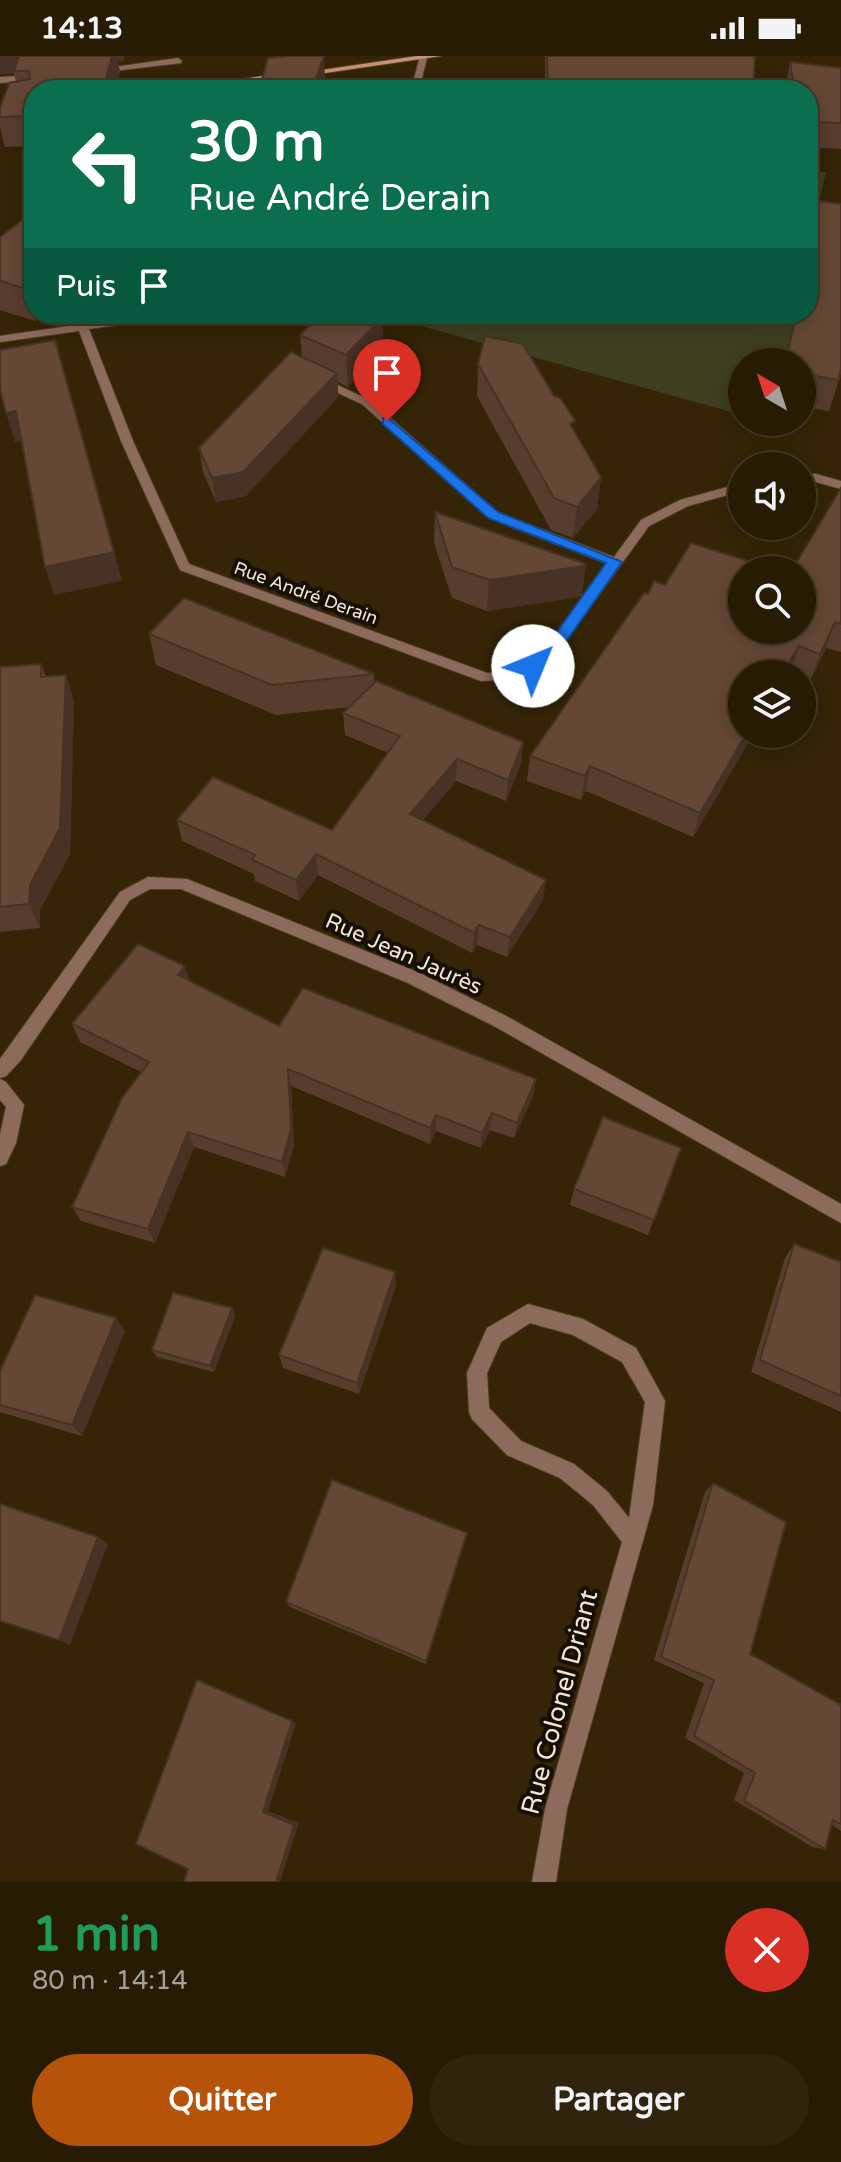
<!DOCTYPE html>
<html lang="fr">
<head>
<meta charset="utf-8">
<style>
	:root { --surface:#281b04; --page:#30240e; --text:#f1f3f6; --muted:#a5a19a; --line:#443926; --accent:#b45309 }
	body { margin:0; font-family:"Varela Round",sans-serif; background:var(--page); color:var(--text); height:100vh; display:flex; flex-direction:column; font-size:30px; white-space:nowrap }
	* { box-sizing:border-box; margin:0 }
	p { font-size:26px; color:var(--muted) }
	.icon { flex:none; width:44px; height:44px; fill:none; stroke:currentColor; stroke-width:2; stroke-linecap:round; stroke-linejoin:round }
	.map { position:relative; height:1826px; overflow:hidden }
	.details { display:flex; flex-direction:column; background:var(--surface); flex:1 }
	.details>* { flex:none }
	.top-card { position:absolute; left:24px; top:24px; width:794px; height:244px; border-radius:32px; box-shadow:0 4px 20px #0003,0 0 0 2px var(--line); background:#0b6e4f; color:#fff; overflow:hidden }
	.needle { width:52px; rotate:321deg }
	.tools { position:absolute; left:728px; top:292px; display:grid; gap:16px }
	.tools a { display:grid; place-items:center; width:88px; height:88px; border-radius:50%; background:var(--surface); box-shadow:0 4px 20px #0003,0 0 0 2px var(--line); font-size:40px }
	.pin { position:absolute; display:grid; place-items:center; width:68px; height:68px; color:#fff; margin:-82px -34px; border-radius:50% 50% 50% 0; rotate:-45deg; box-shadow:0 0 8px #0007 }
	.pin .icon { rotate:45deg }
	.me { position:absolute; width:88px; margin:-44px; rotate:45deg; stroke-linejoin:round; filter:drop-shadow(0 0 6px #0008) }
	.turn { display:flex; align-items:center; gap:28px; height:168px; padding:0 32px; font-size:36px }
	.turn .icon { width:104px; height:104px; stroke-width:2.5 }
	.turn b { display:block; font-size:56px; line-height:68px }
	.then { display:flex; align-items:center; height:76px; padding:0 32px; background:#0003; gap:16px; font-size:30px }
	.round { display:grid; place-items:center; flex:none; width:84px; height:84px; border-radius:42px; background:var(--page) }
	.overview { display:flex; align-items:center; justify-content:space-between; height:136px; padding:0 32px }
	h1 { font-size:48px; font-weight:700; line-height:60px; color:#1e9e55 }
	.cta { display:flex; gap:16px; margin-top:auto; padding:16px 32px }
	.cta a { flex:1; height:92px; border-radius:48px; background:var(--accent); color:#fff; font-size:32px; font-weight:700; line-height:92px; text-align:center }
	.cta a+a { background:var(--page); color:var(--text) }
	.status { display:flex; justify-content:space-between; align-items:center; height:56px; padding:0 40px; background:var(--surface); direction:ltr }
	.status svg { height:22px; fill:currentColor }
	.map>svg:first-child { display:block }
	.green { fill:#3e3f21 }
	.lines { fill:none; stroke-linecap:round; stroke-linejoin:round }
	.lane-casing { stroke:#4f3f23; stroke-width:2 }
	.street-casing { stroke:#4f3f23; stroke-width:2 }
	.secondary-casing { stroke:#4f3f23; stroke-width:2 }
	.lane { fill:#8d6b5c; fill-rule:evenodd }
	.street { fill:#8d6b5c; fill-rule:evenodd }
	.secondary { fill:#c79178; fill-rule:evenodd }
	.wall { fill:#573d2e }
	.shaded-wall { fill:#473225 }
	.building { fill:#654735; stroke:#473225; stroke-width:2 }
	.route { fill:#1a73e8; stroke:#114b97; stroke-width:2 }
	.labels { text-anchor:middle; stroke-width:8; stroke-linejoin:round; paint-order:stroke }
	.far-street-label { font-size:18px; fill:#f2e7d6; stroke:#160f04 }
	.street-label { font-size:22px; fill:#f2e7d6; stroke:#160f04 }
	.near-street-label { font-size:26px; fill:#f2e7d6; stroke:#160f04 }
</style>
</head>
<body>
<div class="status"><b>14:13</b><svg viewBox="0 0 49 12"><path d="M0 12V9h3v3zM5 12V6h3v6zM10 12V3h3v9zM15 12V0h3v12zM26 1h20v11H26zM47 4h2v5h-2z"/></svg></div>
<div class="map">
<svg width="841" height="1826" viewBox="0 0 841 1826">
	<rect width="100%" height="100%" fill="#352406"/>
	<g class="green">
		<path d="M808 116H826L808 194Z"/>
		<path d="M378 258H795L785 306H742V359Z"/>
	</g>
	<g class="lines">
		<defs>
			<path id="lane" d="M420 0 427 2 419 34H411Z"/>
			<g id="street">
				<path d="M178 2 182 5 181 7 97 17 93 14Z"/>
				<path d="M37 19V23L34 24 0 27V21Z"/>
				<path d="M34 149C34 179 28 192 0 204V196L19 184 29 152Z"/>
				<path d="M152 258H179L174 261 89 273 133 385 189 508 487 617 515 615 542 598 608 508 489 462 362 348 314 326V322H322L370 344 497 456 614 501 641 464 680 444 742 427V435L688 450 649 470 552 604 523 623 481 625 180 514 121 385 79 275 0 286V280Z"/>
				<path d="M802 418H816L841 425V433L816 426H802Z"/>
				<path d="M148 821 187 823 420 917 506 960 841 1148V1167L494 970 408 927 181 833H150L130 844 21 1004 6 1020 0 1022V1003L120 836Z"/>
				<path d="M0 1023 6 1026 24 1049 16 1087 6 1108 0 1110V1079L6 1051 0 1044Z"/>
				<path d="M528 1248 583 1263 636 1292 665 1345 653 1449 567 1753 556 1826H532L545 1753 622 1486 593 1449 560 1422 507 1399 472 1363 469 1356 467 1317 487 1272ZM530 1267 573 1279 622 1306 645 1346 629 1462 607 1435 574 1408 521 1385 489 1352 487 1317 501 1286Z"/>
			</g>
			<g id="secondary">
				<path d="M417 0H441L305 20 301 17Z"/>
				<path d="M282 17 285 18V22L193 34H169Z"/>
			</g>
		</defs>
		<use href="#lane" class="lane-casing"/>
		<use href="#street" class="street-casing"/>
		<use href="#secondary" class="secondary-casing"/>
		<use href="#lane" class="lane"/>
		<use href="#street" class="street"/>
		<use href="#secondary" class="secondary"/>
	</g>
	<g class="wall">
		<path d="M0 0H124L123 5H118L120 17 34 34V90L5 91 0 72V52L16 26 14 17 0 18Z"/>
		<path d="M545 0H755L753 34H545Z"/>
		<path d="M790 6 841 12V93L808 91V34H785Z"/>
		<path d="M820 145 839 324 829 355 802 351V306H785L795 258H808V194Z"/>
		<path d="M34 155V258H43L35 265 0 254V181Z"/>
		<path d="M382 262 383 293 348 331 338 326V341L246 440 216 446 203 416 199 392 302 301 300 279Z"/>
		<path d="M478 308 573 374 601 421 597 453 573 482 551 474 477 340Z"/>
		<path d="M841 432V596L826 592 811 623 802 620V618H797L790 615 693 781 586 735 581 744 527 725 530 700 648 538 802 574Z"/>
		<path d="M435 456 582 539 580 541 487 555 452 542 434 487Z"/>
		<path d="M149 578 374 618V627L523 686 521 708 506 745 456 725 423 764 543 844 507 901 477 889 472 897 318 819 299 845 255 825 254 818 182 785 177 764 332 774 388 697 345 679 343 657 350 651 276 659 156 609Z"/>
		<path d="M41 608 46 621 66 619 74 646 70 798 40 854V872L0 876V611Z"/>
		<path d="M190 926 279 970 536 1023 533 1040 514 1082 490 1074 481 1092 436 1075 430 1088 291 1030 294 1089 285 1121 194 1091 155 1187 81 1165 72 1151 141 1016 80 986 72 968Z"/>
		<path d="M574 1133 654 1164 648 1179 570 1149Z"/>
		<path d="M794 1188 841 1206V1356L751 1316 785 1202Z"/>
		<path d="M395 1216 396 1230 359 1338 283 1312 279 1299Z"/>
		<path d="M232 1252 235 1260 214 1316 157 1301 152 1294Z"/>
		<path d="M116 1262 125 1275 82 1380 0 1356V1315Z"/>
		<path d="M713 1427 750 1598 841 1649V1775L832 1769 825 1793 812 1791 734 1744 744 1717 685 1682 704 1627 654 1604 705 1436Z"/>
		<path d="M467 1477 426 1608 290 1551 286 1546Z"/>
	</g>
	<g class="shaded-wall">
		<path d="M0 0H124L123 5H118L120 17 116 34H103L110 6 14 15V17L0 18Z"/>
		<path d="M316 0H318L319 16 324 0 325 30 324 34H312Z"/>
		<path d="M34 227V258H43L35 265 26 233Z"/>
		<path d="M382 262 383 293 348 331 346 299Z"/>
		<path d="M337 317 338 341 246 440 216 446 212 422Z"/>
		<path d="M16 355 25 384 15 386 6 357Z"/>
		<path d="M601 421 597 453 573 482 577 451Z"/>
		<path d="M114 496 122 525 54 539 45 511Z"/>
		<path d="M586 508 582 539 580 541 487 555 489 524Z"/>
		<path d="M835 566 826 592 811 623 820 598Z"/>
		<path d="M799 590 789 618H782Z"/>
		<path d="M66 619 74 646 70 798 40 854V872L29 848 30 829Z"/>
		<path d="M746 678H753L693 781 700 757Z"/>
		<path d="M523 686 521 708 506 745 508 724Z"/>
		<path d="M457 703 456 725 410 779V758Z"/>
		<path d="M590 710 586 735 581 744 585 720Z"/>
		<path d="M316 798 318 819 299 845 296 824Z"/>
		<path d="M546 824 543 844 507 901 510 881Z"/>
		<path d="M479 869 477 889 472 897 474 877Z"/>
		<path d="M185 910 191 928 178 919Z"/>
		<path d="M288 1013 291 1030 294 1089 285 1121 282 1106Z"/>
		<path d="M536 1023 533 1040 514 1082 517 1067Z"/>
		<path d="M492 1057 490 1074 481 1092 482 1077Z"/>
		<path d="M436 1059V1075L430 1088V1072Z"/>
		<path d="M188 1076 194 1091 155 1187 148 1173Z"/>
		<path d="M395 1216 396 1230 359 1338 357 1327Z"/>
		<path d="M232 1252 235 1260 214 1316 210 1310Z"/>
		<path d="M116 1262 125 1275 82 1380 72 1369Z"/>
		<path d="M467 1477 465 1485 426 1608V1605Z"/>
		<path d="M98 1481 108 1488 70 1589 59 1584Z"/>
		<path d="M292 1665 296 1667 268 1755 299 1767 280 1826H276L263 1756Z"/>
	</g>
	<g class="building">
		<path d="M19 0H112L103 34H34V60L0 61V52L9 27 30 23 29 15H14Z"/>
		<path d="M286 0H324L312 34H259L268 2Z"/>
		<path d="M547 0H755L753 34H548Z"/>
		<path d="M790 6 841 12V67L808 66V34H794Z"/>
		<path d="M820 145 841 148V311L839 324 802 318V306H786L796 258H808V201Z"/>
		<path d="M34 155V227L26 233 0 225V181Z"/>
		<path d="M321 258H370L382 262 346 299 300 279Z"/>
		<path d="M485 280 523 288 554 340 560 342 575 364 570 368 601 421 577 451 554 442 478 308Z"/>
		<path d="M55 284 114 496 45 511 16 355 6 357 0 333V294Z"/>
		<path d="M291 296 337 317 243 416 212 422 199 392Z"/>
		<path d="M841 432V568L835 566 820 598 799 590 782 618H742V678H746L700 757 590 710 585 720 530 700 644 537 648 538 654 525 665 529 691 487 776 514H742V574H802V514H792Z"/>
		<path d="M435 456 586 508 584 510 489 524 452 511Z"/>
		<path d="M184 542 374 618 272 629 149 578Z"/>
		<path d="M41 608V621L66 619 60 772 30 829 29 848 0 851V611Z"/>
		<path d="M376 625 523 686 508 724 457 703 410 758 546 824 510 881 479 869 474 877 316 798 296 824 252 804 255 799 177 764 213 721 332 774 400 680 343 657Z"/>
		<path d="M138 888 185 910 178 919 279 970 303 932 536 1023 517 1067 492 1057 482 1077 436 1059 430 1072 288 1013 291 1073 282 1106 188 1076 148 1173 72 1151 122 1042 149 1006 72 968Z"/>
		<path d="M603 1061 681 1092 654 1164 574 1133Z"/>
		<path d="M794 1188 841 1206V1340L760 1304Z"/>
		<path d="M323 1192 395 1216 357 1327 279 1299Z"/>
		<path d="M173 1237 232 1252 210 1310 152 1294Z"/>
		<path d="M35 1239 116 1262 72 1369 0 1349V1315Z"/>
		<path d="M332 1424 467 1477 426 1605 286 1546Z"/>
		<path d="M713 1427 786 1466 750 1598 841 1649V1768L833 1764 825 1793 744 1745 755 1717 694 1680 714 1624 661 1601Z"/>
		<path d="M0 1448 98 1481 59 1584 0 1565Z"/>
		<path d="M197 1624 292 1665 263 1756 294 1769 276 1826H184L188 1813 136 1788Z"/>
	</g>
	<path class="route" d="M387 361 498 456 622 506 553 604 533 616 525 610 542 597 606 507 488 462 383 368V362Z"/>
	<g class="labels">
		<g class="far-street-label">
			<text transform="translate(306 537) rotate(20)" y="6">Rue André Derain</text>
		</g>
		<g class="street-label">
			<text transform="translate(404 897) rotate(24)" y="8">Rue Jean Jaurès</text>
		</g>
		<g class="near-street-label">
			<text transform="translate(559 1646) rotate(-75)" y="9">Rue Colonel Driant</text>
		</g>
	</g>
</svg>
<div class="tools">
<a><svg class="needle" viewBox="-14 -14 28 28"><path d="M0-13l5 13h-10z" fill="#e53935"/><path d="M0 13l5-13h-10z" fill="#a5a19a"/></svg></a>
<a><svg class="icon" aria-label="sound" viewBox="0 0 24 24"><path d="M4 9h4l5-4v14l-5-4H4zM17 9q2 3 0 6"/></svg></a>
<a><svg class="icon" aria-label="search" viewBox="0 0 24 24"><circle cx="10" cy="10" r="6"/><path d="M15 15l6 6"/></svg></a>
<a><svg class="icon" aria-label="layers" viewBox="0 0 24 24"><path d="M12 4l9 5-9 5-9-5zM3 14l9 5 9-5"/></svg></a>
</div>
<div class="pin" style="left:387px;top:365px;background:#d93025"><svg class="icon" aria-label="arrive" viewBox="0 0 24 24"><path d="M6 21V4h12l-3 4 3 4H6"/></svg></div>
<svg class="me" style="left:533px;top:610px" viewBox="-20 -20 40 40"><circle r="19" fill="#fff"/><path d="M0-13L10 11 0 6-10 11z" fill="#1a73e8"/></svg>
<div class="top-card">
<div class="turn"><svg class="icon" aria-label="left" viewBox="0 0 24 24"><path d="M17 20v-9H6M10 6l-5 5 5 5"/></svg><div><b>30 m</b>Rue André Derain</div></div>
<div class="then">Puis<svg class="icon" aria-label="arrive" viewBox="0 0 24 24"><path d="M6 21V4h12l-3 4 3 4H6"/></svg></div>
</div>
</div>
<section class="details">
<div class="overview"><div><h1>1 min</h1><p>80 m · 14:14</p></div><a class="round" style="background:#d93025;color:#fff"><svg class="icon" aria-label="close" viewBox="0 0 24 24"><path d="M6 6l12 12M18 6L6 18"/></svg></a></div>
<div class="cta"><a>Quitter</a><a>Partager</a></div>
</section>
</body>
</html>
